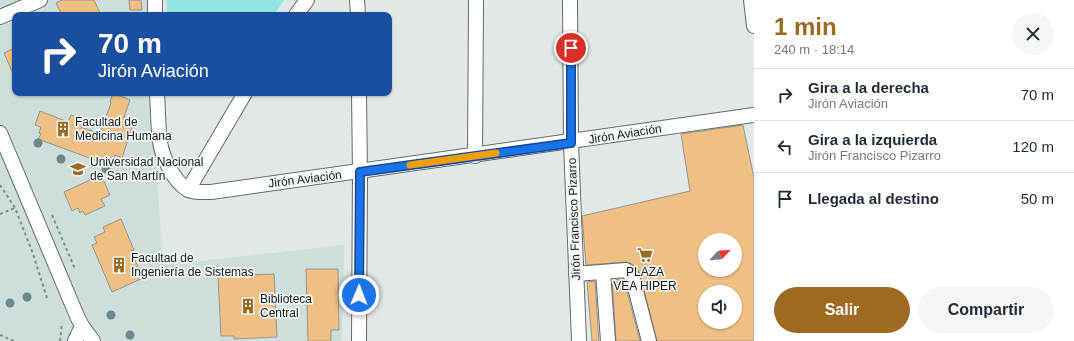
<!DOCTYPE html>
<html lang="es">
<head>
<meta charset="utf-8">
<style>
	:root { --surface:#fff; --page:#f6f6f7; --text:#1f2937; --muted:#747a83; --line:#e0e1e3; --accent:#9e6a21 }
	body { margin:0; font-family:Arial,sans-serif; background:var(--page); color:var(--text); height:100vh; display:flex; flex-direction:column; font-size:15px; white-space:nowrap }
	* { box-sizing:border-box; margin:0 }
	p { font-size:13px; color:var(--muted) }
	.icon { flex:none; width:22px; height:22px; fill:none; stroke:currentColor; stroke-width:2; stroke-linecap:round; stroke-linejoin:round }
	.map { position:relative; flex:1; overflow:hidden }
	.sheet { display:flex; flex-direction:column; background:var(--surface); width:320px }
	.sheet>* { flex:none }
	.banner { position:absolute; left:12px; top:12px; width:380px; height:84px; border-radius:8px; box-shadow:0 1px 3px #0004; background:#1a4fa0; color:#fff; overflow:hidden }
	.needle { width:26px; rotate:64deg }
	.tools { position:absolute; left:698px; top:233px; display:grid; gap:8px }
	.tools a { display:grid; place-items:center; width:44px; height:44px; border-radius:50%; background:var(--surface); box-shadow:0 1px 3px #0004; font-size:20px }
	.pin { position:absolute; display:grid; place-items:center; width:34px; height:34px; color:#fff; margin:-17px; border:2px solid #fff; border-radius:50%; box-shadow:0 1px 4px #0007 }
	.me { position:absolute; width:44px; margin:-22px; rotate:1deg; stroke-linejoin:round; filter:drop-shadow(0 0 3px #0008) }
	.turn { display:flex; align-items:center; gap:14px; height:84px; padding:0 20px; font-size:18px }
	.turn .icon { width:52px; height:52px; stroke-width:2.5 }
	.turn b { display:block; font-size:28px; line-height:34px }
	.round { display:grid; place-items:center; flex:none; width:42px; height:42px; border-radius:21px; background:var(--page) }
	.head { display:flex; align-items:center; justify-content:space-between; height:68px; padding:0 20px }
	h1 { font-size:24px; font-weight:800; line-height:30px; color:var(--accent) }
	.primary-button { display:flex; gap:8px; margin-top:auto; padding:8px 20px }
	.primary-button a { flex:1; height:46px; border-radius:24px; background:var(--accent); color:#fff; font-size:16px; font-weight:800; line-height:46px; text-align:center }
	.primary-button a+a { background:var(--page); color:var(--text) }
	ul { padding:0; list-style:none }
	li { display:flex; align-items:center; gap:12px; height:52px; padding:0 20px; border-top:1px solid var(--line) }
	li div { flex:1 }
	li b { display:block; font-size:15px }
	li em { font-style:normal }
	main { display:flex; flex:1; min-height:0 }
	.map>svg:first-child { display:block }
	.built { fill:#cededd }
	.green { fill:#90e6e1 }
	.building { fill:#f0bf83; stroke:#96938f; fill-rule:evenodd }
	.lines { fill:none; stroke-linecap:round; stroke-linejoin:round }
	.minor-casing { stroke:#656a6a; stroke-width:16 }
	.path { stroke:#848888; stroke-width:2; stroke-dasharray:3 3; stroke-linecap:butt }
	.minor { stroke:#fff; stroke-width:14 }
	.tree { fill:#6b8988 }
	.route-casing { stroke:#114b97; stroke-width:10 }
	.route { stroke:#1a73e8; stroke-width:7 }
	.slow { stroke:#f59e0b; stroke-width:7 }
	.labels { text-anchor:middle; stroke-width:3.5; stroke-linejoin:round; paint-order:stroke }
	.poi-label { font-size:12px; fill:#1c1e1e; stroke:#eef5f4; text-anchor:start }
	.street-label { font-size:12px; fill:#1c1e1e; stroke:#eef5f4 }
</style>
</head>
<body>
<main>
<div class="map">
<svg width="754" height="341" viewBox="0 0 754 341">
	<rect width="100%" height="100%" fill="#e1e8e7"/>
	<path class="built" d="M0 0H148V15H15V93H151L163 265 344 245 342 341H0Z"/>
	<path class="green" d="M166 0H284L274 15H167Z"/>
	<g class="building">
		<path d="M62 0H94L101 15H62L56 3Z"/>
		<path d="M129 0H141L142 10H130Z"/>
		<path d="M15 48V78L4 53Z"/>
		<path d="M113 93 130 100 124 117 134 121 122 158 115 155 111 166 38 139 41 134 39 133 41 127 35 125 40 111 68 122 71 115 84 120 81 127 100 134 111 103 110 102Z"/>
		<path d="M743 125 754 178V341H657L640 274 638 270 632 264 626 262 586 265 582 216 690 191 681 134ZM705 240H735V270H705ZM705 292H735V322H705Z"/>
		<path d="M101 175 110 195 101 199 105 206 85 215 83 211 80 213 78 208 72 211 64 192Z"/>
		<path d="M121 219 134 250 131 251 143 278 112 292 92 245 97 243 94 237 105 232 103 227Z"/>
		<path d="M306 269H338L339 330H331V341H308Z"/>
		<path d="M274 274 277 337 234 339V336H221L218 276Z"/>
		<path d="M623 279 624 280 640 341H616L612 280Z"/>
		<path d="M595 281 599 341H592L587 282Z"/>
	</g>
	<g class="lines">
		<defs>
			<g id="minor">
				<path d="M155 0V15"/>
				<path d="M357 0 358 15"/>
				<path d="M570 0 571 143 579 341"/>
				<path d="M751 0 754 26"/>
				<path d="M296 15 307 0"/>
				<path d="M0 17 40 0"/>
				<path d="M157 93C158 109 158 126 160 142 162 156 174 182 187 189 193 193 203 192 211 192 392 168 573 142 754 115"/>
				<path d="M0 133 77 316 82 326 93 341"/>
				<path d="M475 156 476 0"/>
				<path d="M188 190 245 93"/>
				<path d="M603 272 608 341"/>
				<path d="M576 274 626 270 632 276 649 341"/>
				<path d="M75 341 82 326"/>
				<path d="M359 341 360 172 359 93"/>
			</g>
		</defs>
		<use href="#minor" class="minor-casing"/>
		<g class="path">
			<path d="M0 185 15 208 32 251 47 298"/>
			<path d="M0 214 15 208"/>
			<path d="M52 215 75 269"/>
			<path d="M0 335 14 341"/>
			<path d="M60 341 62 323"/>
		</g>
		<use href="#minor" class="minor"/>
	</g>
	<g class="tree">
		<circle cx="38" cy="143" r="4.5"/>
		<circle cx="61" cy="159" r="4.5"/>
		<circle cx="106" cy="169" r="4.5"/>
		<circle cx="27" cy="297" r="4.5"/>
		<circle cx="10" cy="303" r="4.5"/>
		<circle cx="111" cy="315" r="4.5"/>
		<circle cx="130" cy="335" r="4.5"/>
	</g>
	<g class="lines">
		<defs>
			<path id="route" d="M359 295 360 172 571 143V48"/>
		</defs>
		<use href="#route" class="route-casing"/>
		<use href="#route" class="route"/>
		<path class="slow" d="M410 165 496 153"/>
	</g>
	<defs>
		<symbol id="building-bare" viewBox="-9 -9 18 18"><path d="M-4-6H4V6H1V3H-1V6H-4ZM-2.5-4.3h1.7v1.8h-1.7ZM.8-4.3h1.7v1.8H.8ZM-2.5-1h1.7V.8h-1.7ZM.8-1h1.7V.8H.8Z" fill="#9e6a21" stroke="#eef5f4" stroke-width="2.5" paint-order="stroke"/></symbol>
		<symbol id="university-bare" viewBox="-9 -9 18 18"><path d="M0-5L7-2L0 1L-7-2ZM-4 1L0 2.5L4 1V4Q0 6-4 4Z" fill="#9e6a21" stroke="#eef5f4" stroke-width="2.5" paint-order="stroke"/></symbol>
		<symbol id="supermarket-bare" viewBox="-9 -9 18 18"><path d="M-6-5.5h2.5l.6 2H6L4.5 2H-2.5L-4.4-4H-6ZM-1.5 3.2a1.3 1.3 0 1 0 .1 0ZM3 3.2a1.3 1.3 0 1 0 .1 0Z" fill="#9e6a21" stroke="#eef5f4" stroke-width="2.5" paint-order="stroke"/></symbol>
	</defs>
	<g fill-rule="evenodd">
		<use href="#building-bare" x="52" y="118" width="22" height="22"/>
		<use href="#university-bare" x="67" y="158" width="22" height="22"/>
		<use href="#supermarket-bare" x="634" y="244" width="22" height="22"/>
		<use href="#building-bare" x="108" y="254" width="22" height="22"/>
		<use href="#building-bare" x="237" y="295" width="22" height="22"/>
	</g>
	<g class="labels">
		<g class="poi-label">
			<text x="75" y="126">Facultad de<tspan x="75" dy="14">Medicina Humana</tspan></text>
			<text x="90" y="166">Universidad Nacional<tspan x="90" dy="14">de San Martín</tspan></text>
			<text x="131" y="262">Facultad de<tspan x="131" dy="14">Ingeniería de Sistemas</tspan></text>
			<text x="645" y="276" text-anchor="middle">PLAZA<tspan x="645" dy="14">VEA HIPER</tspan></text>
			<text x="260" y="303">Biblioteca<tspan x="260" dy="14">Central</tspan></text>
		</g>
		<g class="street-label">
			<text transform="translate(625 134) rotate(-9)" y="4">Jirón Aviación</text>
			<text transform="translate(305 179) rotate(-7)" y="4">Jirón Aviación</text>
			<text transform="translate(574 219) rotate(-92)" y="4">Jirón Francisco Pizarro</text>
		</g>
	</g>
</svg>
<div class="tools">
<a><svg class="needle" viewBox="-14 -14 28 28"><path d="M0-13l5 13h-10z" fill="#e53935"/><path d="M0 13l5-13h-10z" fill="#747a83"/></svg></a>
<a><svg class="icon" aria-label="sound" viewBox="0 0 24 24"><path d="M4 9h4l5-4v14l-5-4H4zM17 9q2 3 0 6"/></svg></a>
</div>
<div class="pin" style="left:571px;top:48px;background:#d93025"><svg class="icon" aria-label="arrive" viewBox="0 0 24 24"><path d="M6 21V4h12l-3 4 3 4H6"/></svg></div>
<svg class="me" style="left:359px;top:295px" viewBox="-20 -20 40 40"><circle r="17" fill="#1a73e8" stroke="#fff" stroke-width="3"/><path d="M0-11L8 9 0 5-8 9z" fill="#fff"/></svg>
<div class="banner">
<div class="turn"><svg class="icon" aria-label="right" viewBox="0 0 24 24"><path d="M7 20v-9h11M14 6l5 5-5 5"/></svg><div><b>70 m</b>Jirón Aviación</div></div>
</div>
</div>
<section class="sheet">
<div class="head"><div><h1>1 min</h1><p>240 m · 18:14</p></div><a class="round"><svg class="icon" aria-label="close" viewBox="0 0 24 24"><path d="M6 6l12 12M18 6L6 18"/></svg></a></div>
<ul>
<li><svg class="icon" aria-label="right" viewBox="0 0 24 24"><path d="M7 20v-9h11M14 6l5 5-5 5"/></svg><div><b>Gira a la derecha</b><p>Jirón Aviación</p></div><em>70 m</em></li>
<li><svg class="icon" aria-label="left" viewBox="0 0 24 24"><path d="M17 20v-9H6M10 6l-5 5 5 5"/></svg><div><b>Gira a la izquierda</b><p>Jirón Francisco Pizarro</p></div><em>120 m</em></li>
<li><svg class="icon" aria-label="arrive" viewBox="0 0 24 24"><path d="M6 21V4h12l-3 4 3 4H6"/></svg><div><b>Llegada al destino</b></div><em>50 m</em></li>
</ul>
<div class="primary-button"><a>Salir</a><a>Compartir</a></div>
</section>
</main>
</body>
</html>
